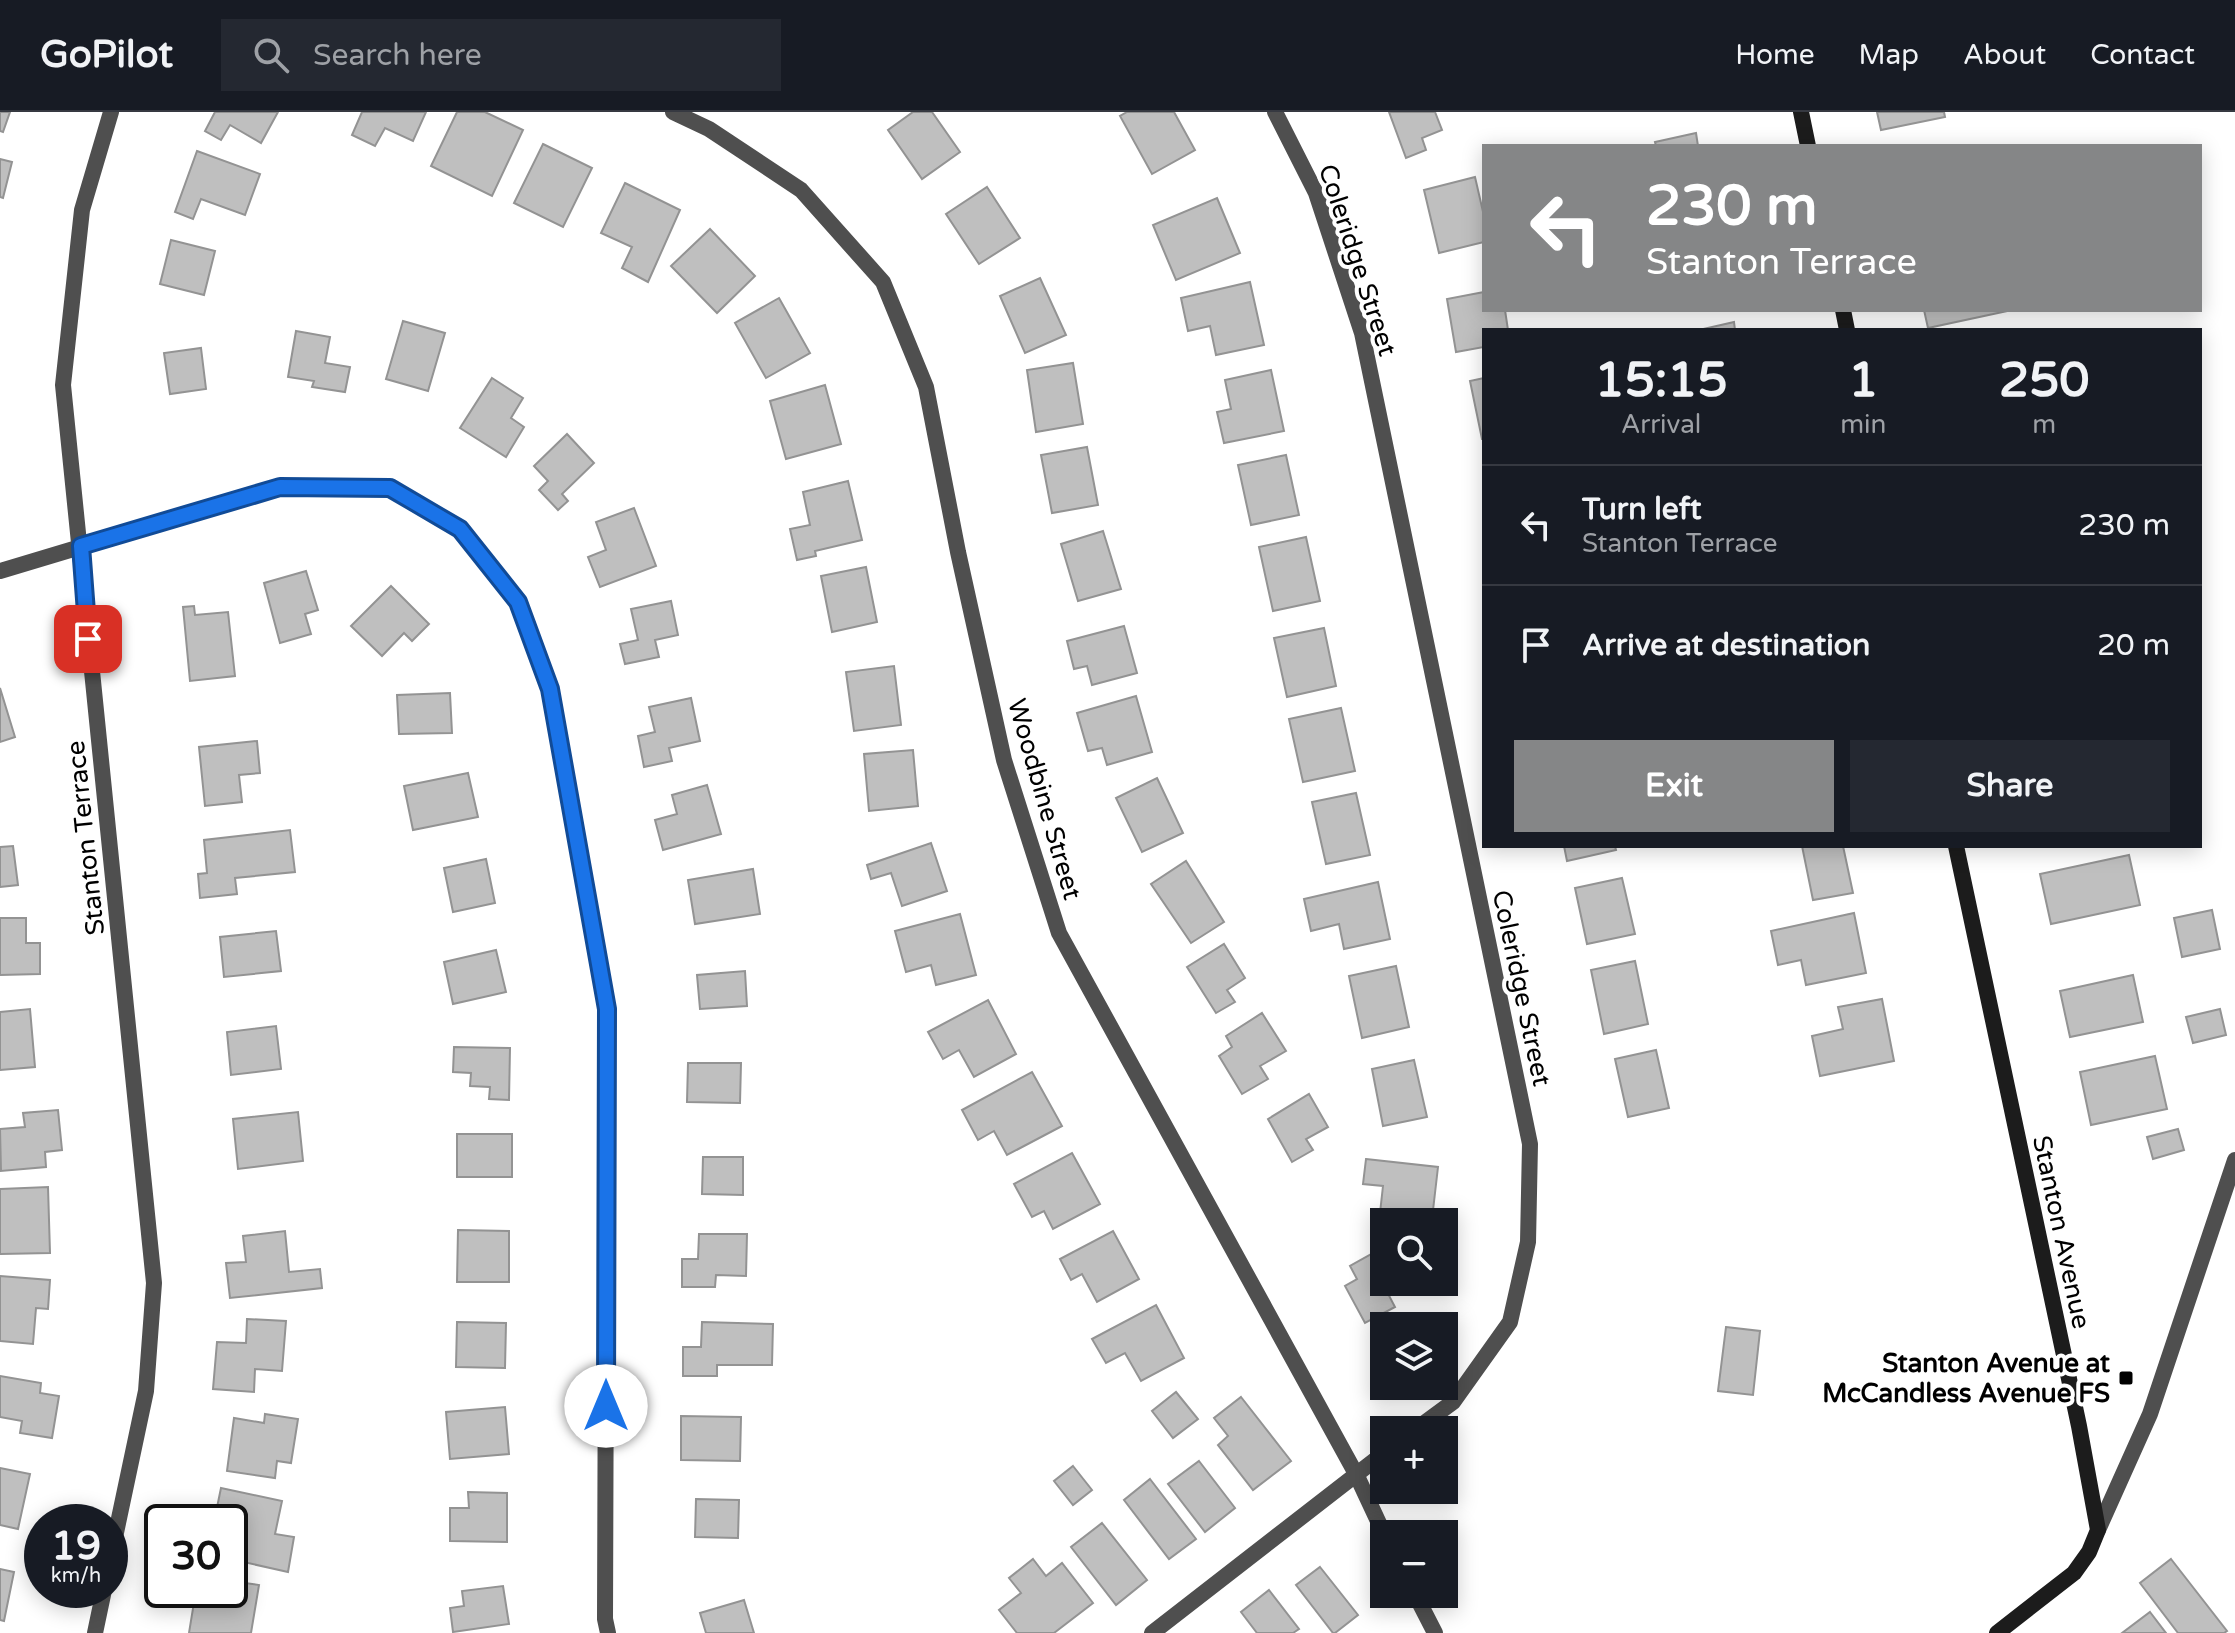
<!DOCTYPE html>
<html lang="en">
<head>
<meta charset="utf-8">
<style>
	:root { --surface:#171b24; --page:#242831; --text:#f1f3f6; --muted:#9ea1a6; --line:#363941; --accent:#858687 }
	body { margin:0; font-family:"Varela Round",sans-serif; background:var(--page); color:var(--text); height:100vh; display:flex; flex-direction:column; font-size:30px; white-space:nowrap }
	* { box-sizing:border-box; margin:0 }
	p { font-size:26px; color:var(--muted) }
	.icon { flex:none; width:44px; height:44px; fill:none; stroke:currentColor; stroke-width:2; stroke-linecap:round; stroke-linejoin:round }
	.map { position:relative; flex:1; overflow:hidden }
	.drawer { position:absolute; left:1482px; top:216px; width:720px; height:520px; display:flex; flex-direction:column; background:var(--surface); border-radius:0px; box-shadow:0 4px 20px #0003 }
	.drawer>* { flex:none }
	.top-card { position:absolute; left:1482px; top:32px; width:720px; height:168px; border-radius:0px; box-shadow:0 4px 20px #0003; background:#858687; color:#fff; overflow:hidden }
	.tools { position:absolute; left:1370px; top:1096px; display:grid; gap:16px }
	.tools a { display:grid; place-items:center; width:88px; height:88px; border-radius:0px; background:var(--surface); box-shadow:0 4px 20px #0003; font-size:40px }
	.speed { position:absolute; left:24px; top:1392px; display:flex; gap:16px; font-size:40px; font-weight:700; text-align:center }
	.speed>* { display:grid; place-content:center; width:104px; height:104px; border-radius:50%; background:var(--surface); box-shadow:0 4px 20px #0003; line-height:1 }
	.speed small { font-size:20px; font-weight:400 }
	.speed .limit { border:4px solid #111; border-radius:12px; background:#fff; color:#111 }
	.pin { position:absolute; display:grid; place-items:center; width:68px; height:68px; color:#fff; margin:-34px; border-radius:16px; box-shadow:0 4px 12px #0006 }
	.me { position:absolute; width:88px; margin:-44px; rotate:0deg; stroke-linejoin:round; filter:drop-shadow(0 0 6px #0008) }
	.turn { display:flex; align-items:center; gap:28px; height:168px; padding:0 32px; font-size:36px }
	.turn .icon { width:104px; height:104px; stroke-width:2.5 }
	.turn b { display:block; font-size:56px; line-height:68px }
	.eta { display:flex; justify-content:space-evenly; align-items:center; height:136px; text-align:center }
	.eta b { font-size:48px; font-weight:700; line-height:56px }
	.action { display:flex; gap:16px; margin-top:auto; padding:16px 32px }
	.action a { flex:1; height:92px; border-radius:0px; background:var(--accent); color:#fff; font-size:32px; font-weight:700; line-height:92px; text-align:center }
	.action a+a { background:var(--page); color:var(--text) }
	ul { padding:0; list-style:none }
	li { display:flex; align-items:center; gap:24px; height:120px; padding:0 32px; border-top:2px solid var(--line) }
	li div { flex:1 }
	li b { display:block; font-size:30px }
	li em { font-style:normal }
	header { display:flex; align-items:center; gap:48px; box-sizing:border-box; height:112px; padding:0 40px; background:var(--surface); border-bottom:2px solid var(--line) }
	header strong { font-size:38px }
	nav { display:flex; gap:44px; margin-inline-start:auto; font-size:28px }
	.search { width:560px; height:72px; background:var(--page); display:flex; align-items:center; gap:20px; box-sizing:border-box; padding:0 28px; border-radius:0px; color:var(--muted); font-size:30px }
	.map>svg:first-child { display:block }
	.building { fill:#bfbfbf; stroke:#939393; stroke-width:2 }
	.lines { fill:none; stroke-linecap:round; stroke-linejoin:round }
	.street { stroke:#4f4f4f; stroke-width:16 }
	.secondary { stroke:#1c1c1c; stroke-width:16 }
	.route-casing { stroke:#114b97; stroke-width:20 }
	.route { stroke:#1a73e8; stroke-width:14 }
	.poi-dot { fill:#000; stroke:#fff; stroke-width:3 }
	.labels { text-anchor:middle; stroke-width:8; stroke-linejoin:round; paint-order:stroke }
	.street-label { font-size:26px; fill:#000; stroke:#fff }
	.poi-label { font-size:26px; font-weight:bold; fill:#000; stroke:#fff; text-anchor:end }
</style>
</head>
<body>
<header>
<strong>GoPilot</strong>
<div class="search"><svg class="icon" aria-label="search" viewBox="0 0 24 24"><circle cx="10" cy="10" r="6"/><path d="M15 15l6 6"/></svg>Search here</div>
<nav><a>Home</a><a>Map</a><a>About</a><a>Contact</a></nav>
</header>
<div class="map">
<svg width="2235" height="1521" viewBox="0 0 2235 1521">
	<rect width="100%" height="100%" fill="#fff"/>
	<g class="building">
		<path d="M0 0H10L3 20 0 19Z"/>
		<path d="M215 0H278L261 31 230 13 221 28 205 19Z"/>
		<path d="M362 0H426L413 29 385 16 375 34 352 23Z"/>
		<path d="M457 0H485L523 18 492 84 431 54Z"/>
		<path d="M913 0H932L960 40 922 67 888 18Z"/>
		<path d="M1127 0H1174L1195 38 1152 62 1120 4Z"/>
		<path d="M1389 0H1435L1442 18 1422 26 1426 38 1406 46Z"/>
		<path d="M1877 0H1944L1945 5 1881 18Z"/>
		<path d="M1696 21 1698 34H1656L1655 30Z"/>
		<path d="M543 32 592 56 563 115 514 91Z"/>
		<path d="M197 39 260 62 245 103 201 87 193 107 175 100Z"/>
		<path d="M0 47 12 50 3 86 0 85Z"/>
		<path d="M1475 65 1484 104V130L1439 141 1424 78Z"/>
		<path d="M625 71 680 98 648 170 622 156 632 135 601 121Z"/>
		<path d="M987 75 1020 126 979 152 946 102Z"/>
		<path d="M1217 86 1240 141 1176 168 1153 113Z"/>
		<path d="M710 117 755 164 717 201 671 154Z"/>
		<path d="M171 128 215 139 204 183 160 172Z"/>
		<path d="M1040 166 1066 223 1025 241 1000 184Z"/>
		<path d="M1250 170 1264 233 1216 243 1210 214 1188 219 1181 186Z"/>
		<path d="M1484 180V198H1505L1508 218H1484V235L1456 240 1447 187Z"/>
		<path d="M779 186 810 241 766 266 735 211Z"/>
		<path d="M1924 198H2012L1928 216Z"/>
		<path d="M403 209 445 221 428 279 386 267Z"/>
		<path d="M1734 210 1735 218H1699Z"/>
		<path d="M296 219 330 225 325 251 350 255 345 280 312 275 314 269 288 265Z"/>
		<path d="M201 236 206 277 170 282 164 241Z"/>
		<path d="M1073 251 1083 312 1036 320 1027 258Z"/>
		<path d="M1271 258 1284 319 1224 331 1217 300 1231 297 1225 268Z"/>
		<path d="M492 266 523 286 511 306 524 315 506 345 460 316Z"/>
		<path d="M1484 266V327H1482L1470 269Z"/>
		<path d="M825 273 841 332 786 347 770 289Z"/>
		<path d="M567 322 594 351 562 382 568 389 558 398 539 378 548 369 534 354Z"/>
		<path d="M1087 335 1098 393 1052 401 1041 343Z"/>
		<path d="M1286 343 1299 403 1251 413 1238 353Z"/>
		<path d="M848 369 862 428 815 439 816 444 797 448 790 417 810 413 803 380Z"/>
		<path d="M634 396 656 454 600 475 588 445 606 438 596 410Z"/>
		<path d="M1103 419 1121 477 1078 489 1061 432Z"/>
		<path d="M1306 425 1320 489 1273 499 1259 435Z"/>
		<path d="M866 455 877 510 832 520 821 464Z"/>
		<path d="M306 459 318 498 305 502 311 522 280 531 264 471Z"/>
		<path d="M391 474 429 512 412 529 404 521 382 544 351 514Z"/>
		<path d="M671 489 678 523 655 528 659 545 625 552 620 532 638 528 631 497Z"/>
		<path d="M194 494 195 503 228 500 235 564 190 569 183 495Z"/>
		<path d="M1124 514 1137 561 1092 573 1087 554 1074 557 1067 529Z"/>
		<path d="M1324 516 1336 574 1287 585 1274 526Z"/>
		<path d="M894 554 901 613 854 619 846 560Z"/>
		<path d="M0 576 15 625 0 630Z"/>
		<path d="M450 581 452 621 399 622 397 583Z"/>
		<path d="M1136 584 1152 640 1107 653 1102 636 1088 639 1077 601Z"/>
		<path d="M691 586 700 629 669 636 672 649 644 655 638 624 655 620 649 595Z"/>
		<path d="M1341 596 1355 659 1303 670 1289 607Z"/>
		<path d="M257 629 260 661 239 663 242 690 205 694 199 635Z"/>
		<path d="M913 638 918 694 869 699 864 642Z"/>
		<path d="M468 661 478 705 413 718 404 674Z"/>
		<path d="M1157 666 1183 721 1142 740 1116 686Z"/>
		<path d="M707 673 721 722 663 738 655 708 677 702 672 683Z"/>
		<path d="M1356 681 1370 743 1326 752 1312 690Z"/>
		<path d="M290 718 295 760 235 766 237 782 200 786 198 762 207 761 204 728Z"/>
		<path d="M931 731 947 779 902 794 891 761 871 767 867 753Z"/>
		<path d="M13 734 18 773 0 775V735Z"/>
		<path d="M1564 734H1615L1616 738 1567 749Z"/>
		<path d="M1802 734H1843L1853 781 1813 788Z"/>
		<path d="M2129 743 2140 793 2051 812 2040 762Z"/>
		<path d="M486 747 495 791 453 800 444 756Z"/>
		<path d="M1186 749 1224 810 1191 831 1151 772Z"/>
		<path d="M753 757 760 802 695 812 688 768Z"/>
		<path d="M1622 766 1635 822 1587 832 1575 776Z"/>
		<path d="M1378 770 1390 827 1344 837 1339 812 1311 819 1304 787Z"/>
		<path d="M2212 798 2220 837 2182 845 2174 806Z"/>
		<path d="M1854 801 1866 861 1806 873 1801 848 1778 853 1771 819Z"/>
		<path d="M960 802 976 863 936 873 931 853 906 860 895 819Z"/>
		<path d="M0 806H26V831H40V862L0 863Z"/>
		<path d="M276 819 281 859 224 865 220 825Z"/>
		<path d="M1224 832 1245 866 1227 878 1235 890 1216 901 1187 855Z"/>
		<path d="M496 838 506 880 453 892 444 850Z"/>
		<path d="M1635 849 1648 912 1604 922 1591 858Z"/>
		<path d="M1396 854 1409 915 1362 926 1349 864Z"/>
		<path d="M745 859 747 894 700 897 697 863Z"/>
		<path d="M2133 863 2143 910 2070 925 2060 879Z"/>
		<path d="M1882 887 1894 949 1820 964 1812 924 1843 917 1838 895Z"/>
		<path d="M988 888 1016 942 974 965 959 938 943 947 928 920Z"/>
		<path d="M30 897 35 955 0 958V900Z"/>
		<path d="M2220 897 2226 923 2193 931 2186 905Z"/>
		<path d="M1262 901 1286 939 1260 954 1268 967 1242 982 1219 944 1232 935 1226 924Z"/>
		<path d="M276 914 281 957 231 963 227 920Z"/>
		<path d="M454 935 510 936 509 988 489 987 490 975 470 974 471 961 453 960Z"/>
		<path d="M1656 938 1669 996 1628 1005 1615 947Z"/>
		<path d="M2155 944 2167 997 2091 1013 2080 960Z"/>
		<path d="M1414 948 1427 1005 1383 1014 1372 957Z"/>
		<path d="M688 951H741L740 991 687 990Z"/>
		<path d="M1032 960 1062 1014 1007 1043 994 1019 978 1028 962 998Z"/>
		<path d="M1309 982 1328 1015 1306 1027 1313 1038 1292 1050 1268 1007Z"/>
		<path d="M58 998 62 1038 45 1040 46 1055 1 1059 0 1017 25 1015 23 1001Z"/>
		<path d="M298 1000 303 1049 238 1057 233 1007Z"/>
		<path d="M2178 1017 2184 1038 2153 1047 2147 1025Z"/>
		<rect x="457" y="1022" width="55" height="43"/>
		<path d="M1072 1041 1100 1092 1053 1117 1044 1099 1032 1105 1014 1072Z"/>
		<path d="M703 1045H743V1083L702 1082Z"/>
		<path d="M1366 1047 1438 1055 1432 1107 1380 1101 1383 1074 1363 1072Z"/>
		<path d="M48 1075 50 1141 0 1142V1077Z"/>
		<path d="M458 1118 509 1119V1170H457Z"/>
		<path d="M285 1119 289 1160 320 1157 322 1176 230 1186 226 1151 246 1150 243 1124Z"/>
		<path d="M1113 1119 1139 1167 1097 1190 1082 1162 1071 1168 1060 1147Z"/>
		<path d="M699 1122H747L746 1164 716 1163 715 1175H682V1147H698Z"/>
		<path d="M1384 1135V1170H1397L1385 1176 1395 1195 1365 1211 1345 1174 1357 1167 1350 1154Z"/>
		<path d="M0 1164 50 1168 48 1197 36 1196 33 1232 0 1229Z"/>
		<path d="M1156 1193 1184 1246 1141 1269 1125 1241 1106 1251 1092 1227Z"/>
		<path d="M247 1207 286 1209 282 1259 255 1257 254 1280 213 1277 217 1230 246 1231Z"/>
		<path d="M457 1210 506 1211 505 1256 456 1255Z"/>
		<path d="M702 1210 773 1212 772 1253H717V1264H683V1235H701Z"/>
		<path d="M1726 1215 1760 1219 1753 1283 1718 1279Z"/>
		<path d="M0 1264 41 1271 40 1281 59 1284 52 1326 20 1321 22 1309 0 1305Z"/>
		<path d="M1176 1280 1198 1307 1173 1326 1152 1299Z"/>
		<path d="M1241 1285 1291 1349 1253 1378 1218 1333 1228 1324 1214 1306Z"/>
		<path d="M505 1295 509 1342 450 1347 446 1300Z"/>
		<path d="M265 1302 298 1307 291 1351 277 1349 275 1366 227 1359 234 1306 264 1311Z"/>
		<path d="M681 1304 741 1305 740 1349 681 1348Z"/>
		<path d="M1199 1349 1235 1396 1205 1420 1168 1372Z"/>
		<path d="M1073 1354 1092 1378 1073 1393 1054 1369Z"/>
		<path d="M0 1356 30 1362 18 1417 0 1413Z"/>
		<path d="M1150 1367 1196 1427 1169 1447 1124 1388Z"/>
		<path d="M221 1376 282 1389 275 1422 294 1425 288 1460 230 1447V1410H214Z"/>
		<path d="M468 1380 507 1381V1430L450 1429V1396H469Z"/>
		<path d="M696 1387 739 1388 738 1426 695 1425Z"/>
		<path d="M1102 1411 1147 1468 1116 1493 1071 1435Z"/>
		<path d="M1033 1447 1046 1464 1062 1451 1093 1491 1054 1521H1017L999 1498 1021 1481 1009 1466Z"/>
		<path d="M2171 1447 2227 1519 2224 1521H2178L2140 1471Z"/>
		<path d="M1320 1455 1358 1503 1335 1521H1333L1296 1473Z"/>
		<path d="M0 1457 14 1460 4 1509 0 1508Z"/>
		<path d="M230 1469 259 1473 251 1521H189L196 1478H230Z"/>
		<path d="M503 1474 509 1512 453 1520 450 1496 464 1494 462 1479Z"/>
		<path d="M1269 1478 1299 1517 1293 1521H1257L1241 1500Z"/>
		<path d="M744 1488 754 1521H706L700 1501Z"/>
		<path d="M2150 1500 2166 1521H2122Z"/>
	</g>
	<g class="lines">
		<g class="street">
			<path d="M673 0 709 17 801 78 883 170 926 275 958 440 1004 648 1059 821 1356 1362 1384 1422"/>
			<path d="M1275 0 1316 81 1362 221 1530 1032 1528 1130 1510 1210 1453 1290 1415 1318"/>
			<path d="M0 459 280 375 390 376 460 417 518 490 550 577 607 897 605 1507 608 1521"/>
			<path d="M2098 1418 2150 1302 2235 1048"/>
			<path d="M110 1449 146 1279 154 1171 63 273 82 98 111 0"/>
			<path d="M1415 1482 1435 1521"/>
			<path d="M95 1521 104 1478"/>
			<path d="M1152 1521 1384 1341"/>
		</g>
		<g class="secondary">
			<path d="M1801 0 1808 34"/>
			<path d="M1843 198 1847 218"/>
			<path d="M1956 734 2079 1314 2098 1418 2089 1440 2074 1461 1997 1521"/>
		</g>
	</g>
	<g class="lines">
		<defs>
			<path id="route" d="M88 527 81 434 280 375 390 376 460 417 518 490 550 577 607 897 606 1294"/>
		</defs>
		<use href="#route" class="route-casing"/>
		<use href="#route" class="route"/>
	</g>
	<rect class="poi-dot" x="2118" y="1258" width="16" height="16" rx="4"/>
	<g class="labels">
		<g class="street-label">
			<text transform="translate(1358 148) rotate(72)" y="9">Coleridge Street</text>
			<text transform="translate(1045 687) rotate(74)" y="9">Woodbine Street</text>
			<text transform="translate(85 726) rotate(-96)" y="9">Stanton Terrace</text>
			<text transform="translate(1522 876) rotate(78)" y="9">Coleridge Street</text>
			<text transform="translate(2062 1120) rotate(78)" y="9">Stanton Avenue</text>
		</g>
		<g class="poi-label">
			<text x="2110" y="1260">Stanton Avenue at<tspan x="2110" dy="30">McCandless Avenue FS</tspan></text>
		</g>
	</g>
</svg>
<div class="tools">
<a><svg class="icon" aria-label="search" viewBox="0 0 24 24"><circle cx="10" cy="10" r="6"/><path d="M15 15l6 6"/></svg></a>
<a><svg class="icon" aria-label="layers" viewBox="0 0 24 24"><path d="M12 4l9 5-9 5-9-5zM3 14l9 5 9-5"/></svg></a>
<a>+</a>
<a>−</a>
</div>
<div class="speed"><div>19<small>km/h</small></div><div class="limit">30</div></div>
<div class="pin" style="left:88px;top:527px;background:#d93025"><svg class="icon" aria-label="arrive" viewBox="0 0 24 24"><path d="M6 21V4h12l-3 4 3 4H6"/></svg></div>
<svg class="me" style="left:606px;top:1294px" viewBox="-20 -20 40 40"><circle r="19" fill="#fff"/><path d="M0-13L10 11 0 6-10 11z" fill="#1a73e8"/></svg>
<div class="top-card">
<div class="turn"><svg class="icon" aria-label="left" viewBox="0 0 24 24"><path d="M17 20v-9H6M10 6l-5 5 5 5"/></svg><div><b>230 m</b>Stanton Terrace</div></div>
</div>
<section class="drawer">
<div class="eta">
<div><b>15:15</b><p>Arrival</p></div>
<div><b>1</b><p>min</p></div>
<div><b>250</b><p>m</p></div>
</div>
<ul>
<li><svg class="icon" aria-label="left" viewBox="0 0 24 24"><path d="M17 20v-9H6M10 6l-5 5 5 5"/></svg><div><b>Turn left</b><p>Stanton Terrace</p></div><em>230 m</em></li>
<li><svg class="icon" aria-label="arrive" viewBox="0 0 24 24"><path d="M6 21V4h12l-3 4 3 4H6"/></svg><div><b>Arrive at destination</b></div><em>20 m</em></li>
</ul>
<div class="action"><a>Exit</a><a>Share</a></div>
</section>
</div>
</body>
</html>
